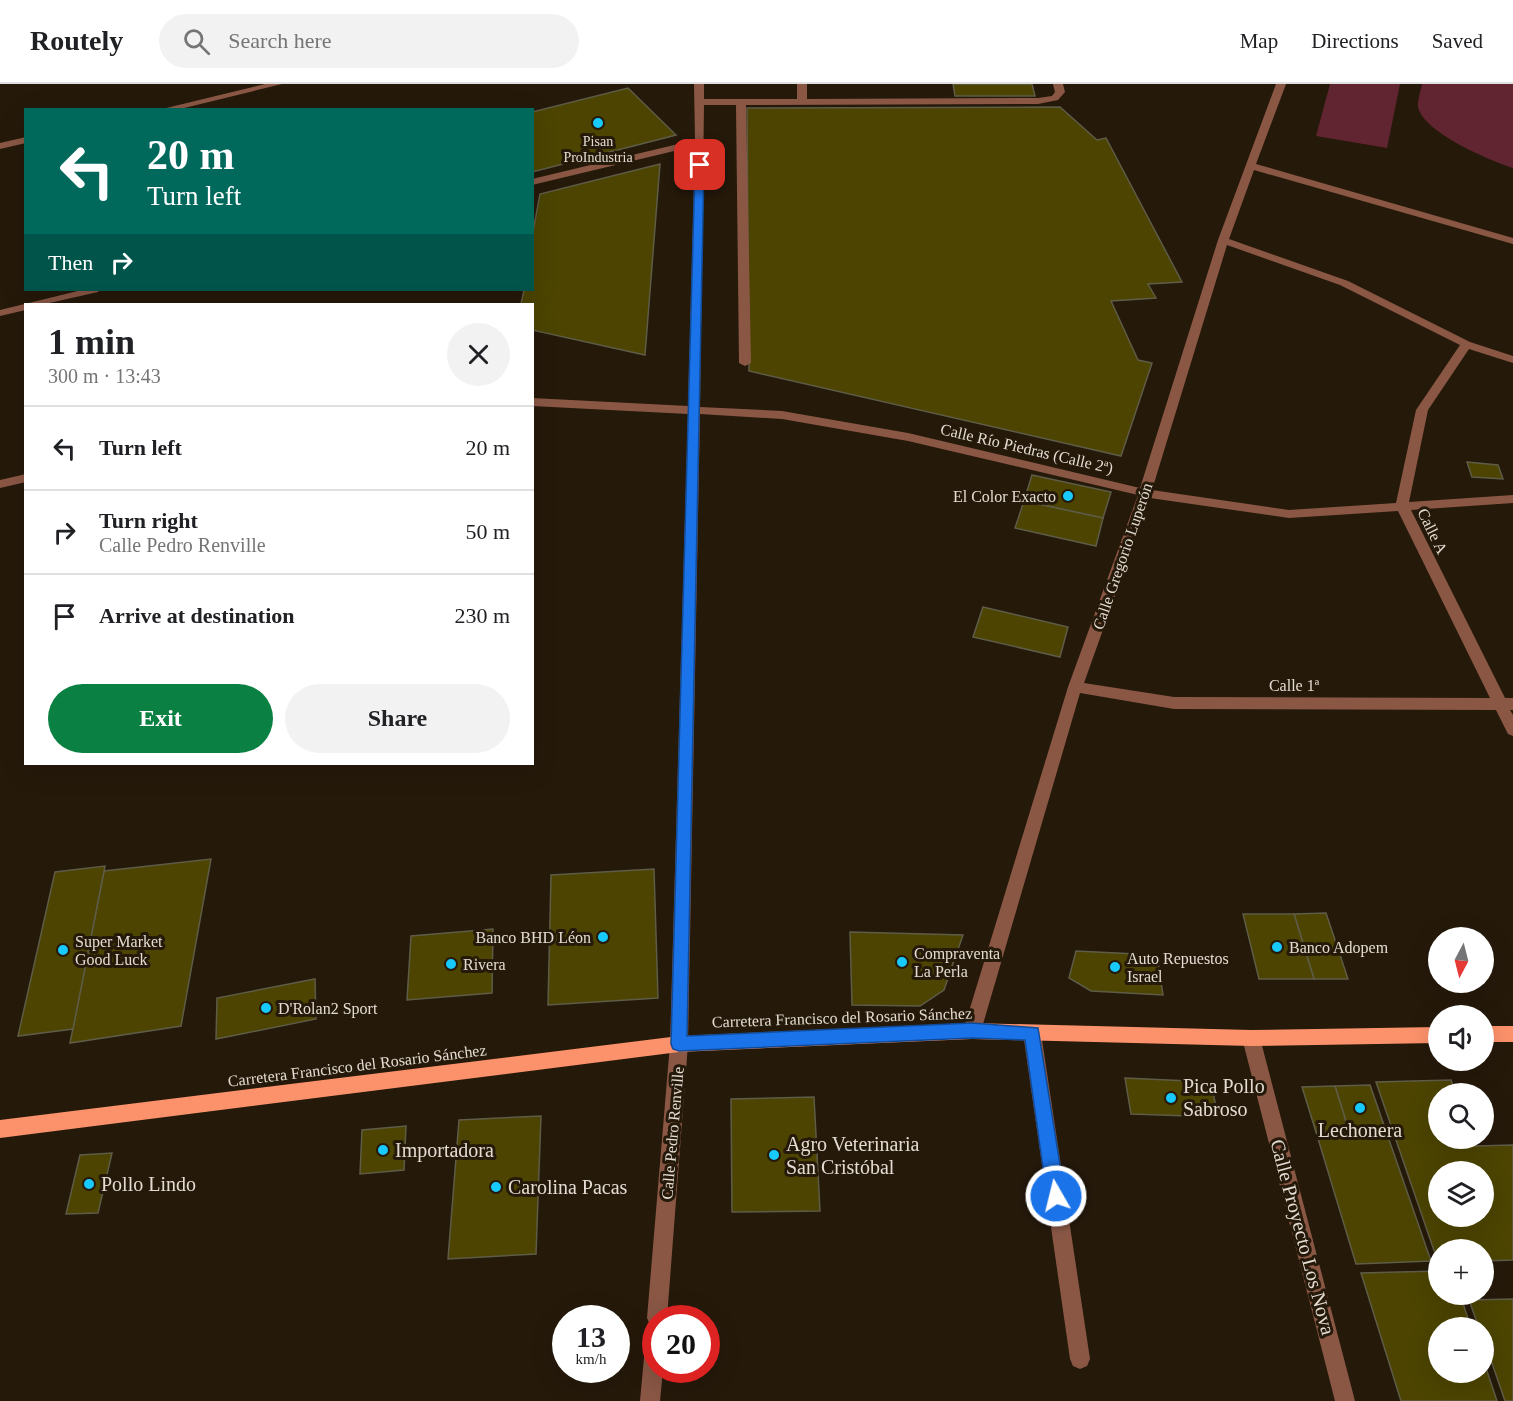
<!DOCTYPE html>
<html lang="en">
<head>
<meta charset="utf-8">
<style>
	:root { --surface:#fff; --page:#f2f2f2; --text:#202124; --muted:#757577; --line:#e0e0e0; --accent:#0b8043 }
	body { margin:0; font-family:"Times New Roman",serif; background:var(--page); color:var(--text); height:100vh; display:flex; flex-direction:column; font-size:22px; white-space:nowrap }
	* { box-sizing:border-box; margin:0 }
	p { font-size:20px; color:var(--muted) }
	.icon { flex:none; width:33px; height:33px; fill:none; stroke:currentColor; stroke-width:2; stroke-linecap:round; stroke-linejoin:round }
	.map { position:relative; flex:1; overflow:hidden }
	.side { position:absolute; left:24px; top:219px; width:510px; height:462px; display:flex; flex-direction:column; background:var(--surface); border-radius:0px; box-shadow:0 6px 24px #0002 }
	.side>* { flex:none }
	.banner { position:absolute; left:24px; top:24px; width:510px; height:183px; border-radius:0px; box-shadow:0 6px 24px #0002; background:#00695c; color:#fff; overflow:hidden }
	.needle { width:39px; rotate:187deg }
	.buttons { position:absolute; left:1428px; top:843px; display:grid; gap:12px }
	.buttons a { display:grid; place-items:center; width:66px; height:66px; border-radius:50%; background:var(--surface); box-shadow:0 6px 24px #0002; font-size:30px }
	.speed { position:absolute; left:552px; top:1221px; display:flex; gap:12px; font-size:30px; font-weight:700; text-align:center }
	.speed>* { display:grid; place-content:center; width:78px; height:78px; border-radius:50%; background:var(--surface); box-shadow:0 6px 24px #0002; line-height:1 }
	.speed small { font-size:15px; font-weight:400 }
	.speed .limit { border:9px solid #d22; background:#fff; color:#111 }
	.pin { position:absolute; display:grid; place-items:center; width:51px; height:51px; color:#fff; margin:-26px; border-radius:12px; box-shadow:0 3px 9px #0006 }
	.me { position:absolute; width:66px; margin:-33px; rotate:352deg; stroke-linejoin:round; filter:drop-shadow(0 0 4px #0008) }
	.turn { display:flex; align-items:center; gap:21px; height:126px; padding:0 24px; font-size:27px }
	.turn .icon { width:78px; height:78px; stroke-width:2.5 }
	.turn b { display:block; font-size:42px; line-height:51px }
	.then { display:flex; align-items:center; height:57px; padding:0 24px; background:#0003; gap:12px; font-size:22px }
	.round { display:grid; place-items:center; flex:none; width:63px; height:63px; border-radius:32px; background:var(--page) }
	.headline { display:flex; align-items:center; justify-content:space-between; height:102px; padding:0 24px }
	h1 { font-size:36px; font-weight:800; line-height:45px }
	.button { display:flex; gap:12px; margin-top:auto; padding:12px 24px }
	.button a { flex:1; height:69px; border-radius:36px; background:var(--accent); color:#fff; font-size:24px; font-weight:800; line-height:69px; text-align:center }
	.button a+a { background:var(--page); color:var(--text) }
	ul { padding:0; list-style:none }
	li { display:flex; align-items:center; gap:18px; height:84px; padding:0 24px; border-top:2px solid var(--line) }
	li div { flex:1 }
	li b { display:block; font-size:22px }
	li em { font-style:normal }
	header { display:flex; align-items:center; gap:36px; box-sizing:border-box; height:84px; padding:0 30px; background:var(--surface); border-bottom:2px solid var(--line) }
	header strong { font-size:28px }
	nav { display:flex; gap:33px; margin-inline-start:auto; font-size:21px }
	.search { width:420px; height:54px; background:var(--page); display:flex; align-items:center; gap:15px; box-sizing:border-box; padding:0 21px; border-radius:33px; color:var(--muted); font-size:22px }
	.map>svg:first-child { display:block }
	.green { fill:#602531 }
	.building { fill:#4c4400; stroke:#5e5c47; stroke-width:1.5; fill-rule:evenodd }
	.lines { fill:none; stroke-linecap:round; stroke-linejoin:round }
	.minor { fill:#8a5745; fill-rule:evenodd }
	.major { fill:#fc926b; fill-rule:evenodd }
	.route { fill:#1a73e8; stroke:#114b97; stroke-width:1.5 }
	.poi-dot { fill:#18cafc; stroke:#25190a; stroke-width:2 }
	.labels { text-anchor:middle; stroke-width:6; stroke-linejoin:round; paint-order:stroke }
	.far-poi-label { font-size:14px; fill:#e4dcd2; stroke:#25190a }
	.street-label { font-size:16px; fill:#e4dcd2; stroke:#25190a }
	.poi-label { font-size:16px; fill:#e4dcd2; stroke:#25190a; text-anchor:start }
	.near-poi-label { font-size:20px; fill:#e4dcd2; stroke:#25190a; text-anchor:start }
	.near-street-label { font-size:20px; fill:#e4dcd2; stroke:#25190a }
</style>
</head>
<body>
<header>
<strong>Routely</strong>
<div class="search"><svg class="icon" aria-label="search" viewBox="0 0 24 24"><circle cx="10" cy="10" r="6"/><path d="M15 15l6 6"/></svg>Search here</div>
<nav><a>Map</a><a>Directions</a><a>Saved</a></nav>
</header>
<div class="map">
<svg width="1513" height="1317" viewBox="0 0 1513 1317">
	<rect width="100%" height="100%" fill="#25190a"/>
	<g class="green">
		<path d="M1330 0H1400L1387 64 1316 52Z"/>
		<path d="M1422 0H1513V84C1489 76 1424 49 1418 23 1417 16 1421 6 1422 0Z"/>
	</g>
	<g class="building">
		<path d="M953 0H1032L1035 12H955Z"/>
		<path d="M628 4 676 51 532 88V28Z"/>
		<path d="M1060 23 1097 56 1106 54 1182 198 1148 200 1156 214 1111 217 1138 276 1152 279 1121 372 749 287 747 24Z"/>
		<path d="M660 80 645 271 532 246V220H521L524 206H532V153L540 110Z"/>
		<path d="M1467 378 1498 381 1503 395 1472 393Z"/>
		<path d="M1032 391 1111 408 1103 434 1024 417Z"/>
		<path d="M1024 417 1103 434 1096 462 1015 444Z"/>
		<path d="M983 523 1068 543 1060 573 973 553Z"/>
		<path d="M211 775 181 942 70 959 104 787Z"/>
		<path d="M105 782 73 945 18 952 55 788Z"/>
		<path d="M654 785 658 914 548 921 551 791Z"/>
		<path d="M1326 829 1348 895H1314L1294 830Z"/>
		<path d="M1243 830H1294L1314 895H1259Z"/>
		<path d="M493 845 492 909 407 916 411 852Z"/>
		<path d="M850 848 963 851 944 906 920 922 852 921Z"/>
		<path d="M1076 867 1157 871 1163 911 1091 907 1069 894Z"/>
		<path d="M315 895 316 935 216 955 217 914Z"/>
		<path d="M1125 994 1211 998 1218 1033 1131 1030Z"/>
		<path d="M1451 996 1456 1010H1438V1054H1473L1476 1062 1513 1061V1176L1484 1177V1166H1438V1178L1376 998ZM1438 1088H1484V1132H1438Z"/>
		<path d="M1370 1001 1386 1047H1349L1335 1002Z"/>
		<path d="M1335 1002 1349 1047 1316 1048 1302 1003Z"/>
		<path d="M814 1013 820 1127 732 1128 731 1015Z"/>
		<path d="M541 1032 536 1170 448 1175 459 1036Z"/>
		<path d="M406 1042 404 1086 360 1090 362 1046Z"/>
		<path d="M1386 1047 1431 1177 1356 1180 1316 1048Z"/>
		<path d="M112 1069 98 1129 66 1130 80 1071Z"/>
		<path d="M1438 1187V1210H1460L1471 1244H1438V1288H1484V1278L1497 1317H1401L1361 1189Z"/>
		<path d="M1513 1215V1317H1505L1484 1256V1244H1479L1469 1216Z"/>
	</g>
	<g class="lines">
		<g class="minor">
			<path d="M265 0H282L176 26H158Z"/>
			<path d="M694 0H704V15H797V0H807V15L1038 14 1052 12 1055 8 1053 0H1063L1065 8 1058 16 1038 20 746 21 751 279 745 282 739 279 736 21H704L700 323 782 327 908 349 1140 404 1218 156 1276 0H1286L1256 80 1513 154V160L1254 86 1229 155 1348 197 1470 258 1513 272V279L1469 265 1428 326 1409 418 1513 411V419L1411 426 1505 614H1513V626H1510L1513 631V652L1508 650 1496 626 1174 625 1080 609 981 947 978 953 972 955 966 953 963 947 1068 603 1138 411 908 357 782 335 700 330 688 960 667 1234H656V1286H663L660 1317H640L646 1252 649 1245 654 1243 650 1241 647 1234 670 960 688 330 532 322V314L688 322 695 62 532 101V95L695 56ZM1227 161 1340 201 1460 261 1416 326 1396 419 1289 426 1152 406ZM1150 414 1289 434 1398 427 1490 614 1174 613 1084 599Z"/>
			<path d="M26 53V59L0 65V59Z"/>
			<path d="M82 206H99L98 208 45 220H26V226L0 232V226Z"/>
			<path d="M26 390V398L0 404V396Z"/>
			<path d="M1032 941 1038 943 1041 949 1090 1275 1087 1282 1080 1285 1073 1282 1070 1275 1023 949 1026 943Z"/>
			<path d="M1251 946 1257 948 1260 954 1355 1317H1335L1242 954 1245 948Z"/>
		</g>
		<g class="major">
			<path d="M972 939 1251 946 1438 943V959L1251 962 972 955 679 968 0 1054V1036L679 952Z"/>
			<rect x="1484" y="942" width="29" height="16"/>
		</g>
	</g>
	<path class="route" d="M700 78 704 81 687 952 972 939 1038 944 1065 1112 1062 1118 1056 1120 1050 1118 1047 1112 1025 956 972 954 679 967 673 965 671 960 695 81Z"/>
	<g class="poi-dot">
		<circle cx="598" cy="39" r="6"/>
		<circle cx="1068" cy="412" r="6"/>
		<circle cx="603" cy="853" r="6"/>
		<circle cx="1277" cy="863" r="6"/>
		<circle cx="63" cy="866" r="6"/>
		<circle cx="902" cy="878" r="6"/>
		<circle cx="451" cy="880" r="6"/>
		<circle cx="1115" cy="883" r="6"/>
		<circle cx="266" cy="924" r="6"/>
		<circle cx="1171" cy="1014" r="6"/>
		<circle cx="1360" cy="1024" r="6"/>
		<circle cx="383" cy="1066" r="6"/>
		<circle cx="774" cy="1071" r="6"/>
		<circle cx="89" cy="1100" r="6"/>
		<circle cx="496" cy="1103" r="6"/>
	</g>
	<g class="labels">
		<g class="far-poi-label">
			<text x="598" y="62">Pisan<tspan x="598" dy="16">ProIndustria</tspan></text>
		</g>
		<g class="street-label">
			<text transform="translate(1027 364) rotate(13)" y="6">Calle Río Piedras (Calle 2ª)</text>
			<text transform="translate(1433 447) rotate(64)" y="6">Calle A</text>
			<text transform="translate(1122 472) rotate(-71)" y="6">Calle Gregorio Luperón</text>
			<text x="1294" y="607">Calle 1ª</text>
			<text transform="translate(842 933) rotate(-2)" y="6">Carretera Francisco del Rosario Sánchez</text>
			<text transform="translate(357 981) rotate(-7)" y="6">Carretera Francisco del Rosario Sánchez</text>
			<text transform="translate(672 1049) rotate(-85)" y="6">Calle Pedro Renville</text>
		</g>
		<g class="poi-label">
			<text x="1056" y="418" text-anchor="end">El Color Exacto</text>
			<text x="591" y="859" text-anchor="end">Banco BHD Léon</text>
			<text x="75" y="863">Super Market<tspan x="75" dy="18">Good Luck</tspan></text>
			<text x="1289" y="869">Banco Adopem</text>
			<text x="914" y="875">Compraventa<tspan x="914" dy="18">La Perla</tspan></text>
			<text x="1127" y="880">Auto Repuestos<tspan x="1127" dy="18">Israel</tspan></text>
			<text x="463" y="886">Rivera</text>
			<text x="278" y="930">D'Rolan2 Sport</text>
		</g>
		<g class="near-poi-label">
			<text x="1183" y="1009">Pica Pollo<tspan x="1183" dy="23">Sabroso</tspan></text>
			<text x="1360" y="1053" text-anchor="middle">Lechonera</text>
			<text x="786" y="1067">Agro Veterinaria<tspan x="786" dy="23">San Cristóbal</tspan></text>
			<text x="395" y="1073">Importadora</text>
			<text x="101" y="1107">Pollo Lindo</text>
			<text x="508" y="1110">Carolina Pacas</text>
		</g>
		<g class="near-street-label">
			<text transform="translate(1303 1153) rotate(75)" y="7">Calle Proyecto Los Nova</text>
		</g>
	</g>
</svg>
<div class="buttons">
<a><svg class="needle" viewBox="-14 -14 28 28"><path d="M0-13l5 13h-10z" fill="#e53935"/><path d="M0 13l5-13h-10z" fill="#757577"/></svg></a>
<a><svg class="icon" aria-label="sound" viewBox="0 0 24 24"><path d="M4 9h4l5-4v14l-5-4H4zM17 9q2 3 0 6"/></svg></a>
<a><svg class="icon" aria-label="search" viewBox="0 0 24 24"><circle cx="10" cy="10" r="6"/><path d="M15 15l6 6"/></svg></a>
<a><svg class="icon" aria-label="layers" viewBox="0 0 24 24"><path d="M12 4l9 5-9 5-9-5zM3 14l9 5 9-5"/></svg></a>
<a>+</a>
<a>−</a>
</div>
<div class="speed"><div>13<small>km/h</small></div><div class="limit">20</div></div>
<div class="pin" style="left:700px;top:81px;background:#d93025"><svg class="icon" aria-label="arrive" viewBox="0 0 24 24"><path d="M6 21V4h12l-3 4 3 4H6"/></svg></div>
<svg class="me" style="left:1056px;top:1112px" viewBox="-20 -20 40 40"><circle r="17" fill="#1a73e8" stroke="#fff" stroke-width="3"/><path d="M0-11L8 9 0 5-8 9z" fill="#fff"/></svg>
<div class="banner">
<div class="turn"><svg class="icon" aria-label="left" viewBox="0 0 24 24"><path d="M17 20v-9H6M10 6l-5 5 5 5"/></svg><div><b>20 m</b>Turn left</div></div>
<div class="then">Then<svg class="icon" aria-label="right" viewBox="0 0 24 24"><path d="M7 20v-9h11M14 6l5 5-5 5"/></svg></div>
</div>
<section class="side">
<div class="headline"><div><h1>1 min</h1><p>300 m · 13:43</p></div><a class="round"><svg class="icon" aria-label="close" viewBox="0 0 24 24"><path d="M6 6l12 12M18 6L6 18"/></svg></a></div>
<ul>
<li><svg class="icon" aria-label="left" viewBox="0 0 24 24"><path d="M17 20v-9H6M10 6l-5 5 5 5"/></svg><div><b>Turn left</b></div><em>20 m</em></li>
<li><svg class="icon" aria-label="right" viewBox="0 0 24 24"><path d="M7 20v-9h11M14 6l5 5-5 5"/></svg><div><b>Turn right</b><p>Calle Pedro Renville</p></div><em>50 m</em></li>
<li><svg class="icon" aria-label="arrive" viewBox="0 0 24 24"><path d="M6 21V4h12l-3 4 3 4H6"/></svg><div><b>Arrive at destination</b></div><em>230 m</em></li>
</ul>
<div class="button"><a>Exit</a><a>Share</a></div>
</section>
</div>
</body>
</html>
